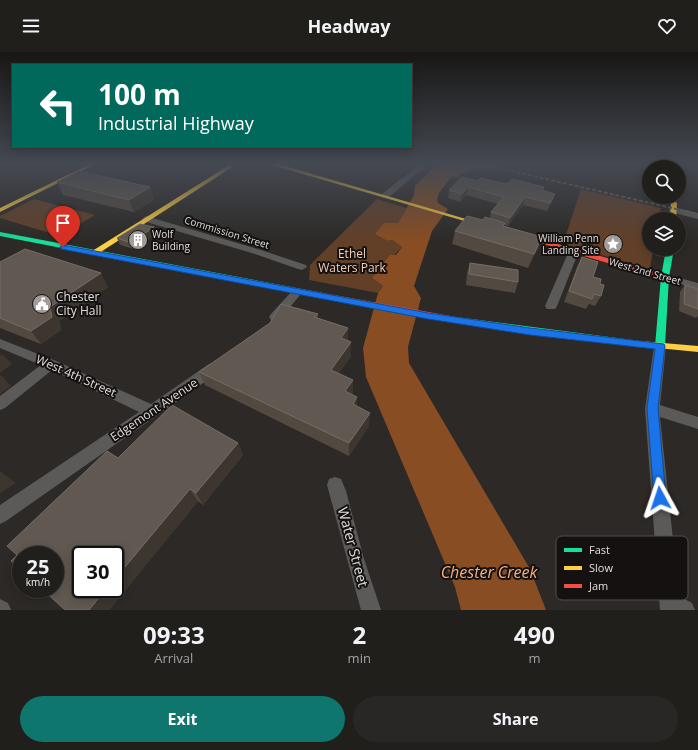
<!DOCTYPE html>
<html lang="en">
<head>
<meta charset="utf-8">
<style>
	:root { --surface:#211f1c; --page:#292725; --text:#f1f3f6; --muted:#a2a2a3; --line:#3e3d3b; --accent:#0f766e }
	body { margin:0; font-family:"Open Sans",sans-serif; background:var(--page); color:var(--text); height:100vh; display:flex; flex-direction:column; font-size:15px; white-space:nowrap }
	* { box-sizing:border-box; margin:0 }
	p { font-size:13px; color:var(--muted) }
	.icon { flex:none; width:22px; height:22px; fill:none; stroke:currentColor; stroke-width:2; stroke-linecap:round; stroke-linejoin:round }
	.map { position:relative; height:558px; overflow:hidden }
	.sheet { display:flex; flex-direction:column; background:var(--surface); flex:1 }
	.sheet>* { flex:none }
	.hud { position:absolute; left:12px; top:12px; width:400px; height:84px; border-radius:0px; box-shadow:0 2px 10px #0003,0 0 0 1px var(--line); background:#00695c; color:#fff; overflow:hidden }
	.tools { position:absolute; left:642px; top:108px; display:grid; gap:8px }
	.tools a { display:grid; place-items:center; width:44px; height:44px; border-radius:50%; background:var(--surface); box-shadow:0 2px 10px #0003,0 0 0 1px var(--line); font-size:20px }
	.speed { position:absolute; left:12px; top:494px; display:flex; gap:8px; font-size:20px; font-weight:700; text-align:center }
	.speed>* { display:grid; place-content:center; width:52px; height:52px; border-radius:50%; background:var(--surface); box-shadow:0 2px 10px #0003,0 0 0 1px var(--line); line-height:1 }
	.speed small { font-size:10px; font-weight:400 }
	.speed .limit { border:2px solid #111; border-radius:6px; background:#fff; color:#111 }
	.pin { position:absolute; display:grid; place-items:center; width:34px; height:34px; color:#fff; margin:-41px -17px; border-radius:50% 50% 50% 0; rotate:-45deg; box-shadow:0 0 4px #0007 }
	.pin .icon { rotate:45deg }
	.me { position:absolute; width:44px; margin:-22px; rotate:355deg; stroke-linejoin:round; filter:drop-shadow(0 0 3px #0008) }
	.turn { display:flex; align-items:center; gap:14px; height:84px; padding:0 20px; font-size:18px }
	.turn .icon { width:52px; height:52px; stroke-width:2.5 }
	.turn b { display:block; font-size:28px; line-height:34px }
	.eta { display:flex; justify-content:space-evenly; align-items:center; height:68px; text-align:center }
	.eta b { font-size:24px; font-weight:700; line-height:28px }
	.action { display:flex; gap:8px; margin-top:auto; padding:8px 20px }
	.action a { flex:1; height:46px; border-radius:24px; background:var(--accent); color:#fff; font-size:16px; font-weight:700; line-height:46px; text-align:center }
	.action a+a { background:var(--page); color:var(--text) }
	header { display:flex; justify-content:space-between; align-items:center; height:52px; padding:0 20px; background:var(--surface); font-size:18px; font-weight:700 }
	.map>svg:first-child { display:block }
	.green { fill:#623f27 }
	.water { fill:#884d22 }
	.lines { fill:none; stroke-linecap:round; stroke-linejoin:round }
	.street { fill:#5b5a59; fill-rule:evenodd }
	.fast { fill:#16e098; fill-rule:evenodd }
	.slow { fill:#ffcf43; fill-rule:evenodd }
	.jam { fill:#f24e42; fill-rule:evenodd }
	.rail { stroke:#636262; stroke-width:2; stroke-dasharray:4 2; stroke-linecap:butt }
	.wall { fill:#524941 }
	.shaded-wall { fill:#3c362f }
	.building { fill:#615951; stroke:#756d66 }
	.route { fill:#1a73e8; stroke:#114b97 }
	.labels { text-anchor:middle; stroke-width:4; stroke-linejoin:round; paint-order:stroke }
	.far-street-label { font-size:10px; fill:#e0dcda; stroke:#141110 }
	.far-poi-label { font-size:10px; fill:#e0dcda; stroke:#141110; text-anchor:start }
	.park-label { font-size:12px; fill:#f4cdb6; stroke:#141110 }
	.poi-label { font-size:12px; fill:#e0dcda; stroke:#141110; text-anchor:start }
	.street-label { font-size:12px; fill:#e0dcda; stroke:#141110 }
	.near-street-label { font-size:14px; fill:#e0dcda; stroke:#141110 }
	.near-water-label { font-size:16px; font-style:italic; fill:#f9ae7e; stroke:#141110 }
	.key { fill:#141110; stroke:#514e4d; stroke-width:1 }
	.key-label { font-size:11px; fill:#e0dcda }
</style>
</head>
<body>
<header><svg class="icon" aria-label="menu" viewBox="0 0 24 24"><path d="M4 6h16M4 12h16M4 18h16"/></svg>Headway<svg class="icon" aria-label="heart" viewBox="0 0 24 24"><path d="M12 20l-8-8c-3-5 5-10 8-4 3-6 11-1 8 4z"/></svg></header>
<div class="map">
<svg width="698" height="558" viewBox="0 0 698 558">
	<rect width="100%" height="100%" fill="#2c2926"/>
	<g class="green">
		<path d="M581 137 661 156 659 167H649V197H653L650 217 563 192Z"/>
		<path d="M34 147 95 163 60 184 0 166V164Z"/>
		<path d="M377 147 406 156 398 172 375 182 387 189 392 188 402 195 372 226 383 234 378 241 309 228 310 213Z"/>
	</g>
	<path class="water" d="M437 112H491L489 117C477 115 466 116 458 125L452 124 439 141 437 148 438 151 448 157 432 179 414 234 421 246 408 295 409 311 530 517 546 558H461L455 535 366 325 363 296 378 241 383 234 372 226 390 203H396L402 195 392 188 387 189 375 182 384 171H398L414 143 415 134Z"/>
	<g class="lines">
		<g class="street">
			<path d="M420 112H428L388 146H382V142Z"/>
			<path d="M673 155 698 161V167L670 160 669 158Z"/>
			<path d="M146 164 261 198 306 213 307 215 302 218 298 217 255 202 143 169 142 167Z"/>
			<path d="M574 196 579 199 557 254 555 257H547L545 254 569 199Z"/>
			<path d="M665 222 698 231V237L661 227 660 225Z"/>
			<path d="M297 237 302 240 301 242 279 268H271L269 265 271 262 293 238Z"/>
			<path d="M0 287 56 309 151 352 209 312 214 311 219 312 221 316 219 320 6 469 0 472V453L139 360 52 318 5 356 0 358V344L41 313 0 296Z"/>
			<path d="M660 289 664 291 666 294 660 353 698 365V377L660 365 679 544 692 551 695 558H660L645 357 654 294 656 291Z"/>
			<path d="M335 425 341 427 346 439 364 507 381 558H361L327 433 329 427Z"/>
			<path d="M0 547 8 551 11 558H0Z"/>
		</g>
		<g class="fast">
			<path d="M0 180 323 241 327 244 323 247 0 184Z"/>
			<path d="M666 197H674L669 225 665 294 663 296H657L655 294 661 225Z"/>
			<path d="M456 265 640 289 643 290 645 292 643 294 640 295 453 270 452 268 453 266Z"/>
		</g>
		<g class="slow">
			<path d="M90 112H96L0 160V156Z"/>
			<path d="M231 112H237L96 203H90L89 201Z"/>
			<path d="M272 112H278L490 174 487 176 485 175 272 113Z"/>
			<path d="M674 149 677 151 676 167H670L671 151Z"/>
			<path d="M640 289 698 294V300L637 294 635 292 637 290Z"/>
		</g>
		<g class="jam">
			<path d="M518 181 668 223 669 225 665 227H662L516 184V182Z"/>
			<path d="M323 241 456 265 460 268 456 271 320 246 319 244Z"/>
		</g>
		<path class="rail" d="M481 112 698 162"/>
	</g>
	<g class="wall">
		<path d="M477 129 507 132 543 139 555 142 552 150 547 159 523 153 508 174 504 173V174L542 185 537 198 528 216 452 192 455 179 483 168 490 166 491 160 498 152 466 143 460 150 448 146 449 138Z"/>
		<path d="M57 130 150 135 154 148 134 160 63 143Z"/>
		<path d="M154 175 156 182 134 197 120 193 117 186Z"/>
		<path d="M582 205 593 225 600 232 601 244 595 254 589 252 586 257 564 250 577 215Z"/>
		<path d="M0 210 108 235 59 269 61 278 41 292 0 276Z"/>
		<path d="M470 211 518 230 515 241 466 233 467 221Z"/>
		<path d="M685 233 698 237V264L696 266 679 259 680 240Z"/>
		<path d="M318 262V266L348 276V289L351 304 339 321 353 341 352 343 357 354 369 374 349 404 205 333 199 320Z"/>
		<path d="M238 391 243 403 203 453 198 449 109 558H65L118 406Z"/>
	</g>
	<g class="shaded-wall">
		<path d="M150 135 154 148 134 160 129 148Z"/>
		<path d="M468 135 466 143 460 150 462 142Z"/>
		<path d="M555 142 552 150 547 159 550 151Z"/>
		<path d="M525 145 523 153 508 174 510 166Z"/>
		<path d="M154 175 156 182 134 197 131 191Z"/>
		<path d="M542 185 537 198 528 216 534 202Z"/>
		<path d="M101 221 108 235 59 269 61 278 41 292 31 279 50 255Z"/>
		<path d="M348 276V290L341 286Z"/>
		<path d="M351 290V304L332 332 331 318Z"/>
		<path d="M2 302 12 312 0 321V304Z"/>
		<path d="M1 323 11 334 0 342V324Z"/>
		<path d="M353 328V341L345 353V339Z"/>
		<path d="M357 345V358L353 352Z"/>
		<path d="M370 361 369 374 349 404V391Z"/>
		<path d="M238 391 243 403 203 453 196 441Z"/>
		<path d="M0 419 16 431 0 441Z"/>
		<path d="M190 437 198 449 109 558H89L106 537H115V527Z"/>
	</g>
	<g class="building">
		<path d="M79 119 150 135 129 148 57 130Z"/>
		<path d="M462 125 477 129 480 126 507 132 512 127 544 135 542 138 555 142 550 151 525 145 510 166 491 160 504 145 468 135 462 142 449 138Z"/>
		<path d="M467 164 483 168 485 165 505 171 503 174 542 185 534 202 455 179Z"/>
		<path d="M140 172 154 175 131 191 117 186Z"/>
		<path d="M25 197 101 221 50 255 52 265 31 279 0 266V210Z"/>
		<path d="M582 205 598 210 593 225 601 227 600 232 604 233 601 244 594 242 592 247 569 239Z"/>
		<path d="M470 211 518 218V230L469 222Z"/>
		<path d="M685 233 698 237V257L684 252Z"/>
		<path d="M281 252 318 262 314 265 348 276 341 286 351 290 331 318 353 328 345 339 357 345 353 352 370 361 349 391 199 320 270 271Z"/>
		<path d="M172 353 238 391 196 441 190 437 115 527V503H81V537H106L89 558H65L42 537H55V503H21V518L11 509 17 503 7 494 107 399 118 406Z"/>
	</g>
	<linearGradient id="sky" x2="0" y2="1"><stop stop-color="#181715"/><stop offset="0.59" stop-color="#454952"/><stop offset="1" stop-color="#454952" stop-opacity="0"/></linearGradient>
	<rect width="698" height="190" fill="url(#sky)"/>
	<path class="route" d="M63 193 428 261 530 276 664 292 665 294 658 356 666 446 664 450 660 452 655 450 654 446 647 356 655 297 530 283 428 267 61 197 60 195Z"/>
	<defs>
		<symbol id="building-disc" viewBox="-11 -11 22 22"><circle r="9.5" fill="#a19d9b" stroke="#141110"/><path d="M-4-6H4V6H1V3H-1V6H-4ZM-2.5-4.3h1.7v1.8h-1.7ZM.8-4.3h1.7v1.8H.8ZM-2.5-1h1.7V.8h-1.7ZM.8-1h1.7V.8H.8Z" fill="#fff"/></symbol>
		<symbol id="sight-disc" viewBox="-11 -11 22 22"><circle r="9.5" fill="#a19d9b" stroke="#141110"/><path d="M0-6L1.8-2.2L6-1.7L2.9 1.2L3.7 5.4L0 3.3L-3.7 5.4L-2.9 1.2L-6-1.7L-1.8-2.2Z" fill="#fff"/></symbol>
		<symbol id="civic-disc" viewBox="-11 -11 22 22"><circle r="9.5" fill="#a19d9b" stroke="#141110"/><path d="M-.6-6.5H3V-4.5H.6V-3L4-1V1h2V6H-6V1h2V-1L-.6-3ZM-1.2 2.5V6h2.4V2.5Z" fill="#fff"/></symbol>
	</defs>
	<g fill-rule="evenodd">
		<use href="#building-disc" x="127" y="177" width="22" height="22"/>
		<use href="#sight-disc" x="602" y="181" width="22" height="22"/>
		<use href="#civic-disc" x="31" y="241" width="22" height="22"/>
	</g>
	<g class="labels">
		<g class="far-street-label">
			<text transform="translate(227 180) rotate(17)" y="4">Commission Street</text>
			<text transform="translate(645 219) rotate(16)" y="4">West 2nd Street</text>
		</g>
		<g class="far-poi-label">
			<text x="152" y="186">Wolf<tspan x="152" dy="12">Building</tspan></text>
			<text x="599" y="190" text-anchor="end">William Penn<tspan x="599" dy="12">Landing Site</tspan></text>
		</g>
		<g class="park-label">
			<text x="352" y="206">Ethel<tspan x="352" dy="14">Waters Park</tspan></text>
		</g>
		<g class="poi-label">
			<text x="56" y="249">Chester<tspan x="56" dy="14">City Hall</tspan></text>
		</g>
		<g class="street-label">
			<text transform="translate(76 324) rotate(24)" y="4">West 4th Street</text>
			<text transform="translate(154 358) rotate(-34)" y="4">Edgemont Avenue</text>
		</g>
		<g class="near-street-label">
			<text transform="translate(353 495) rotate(75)" y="5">Water Street</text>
		</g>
		<g class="near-water-label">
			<text x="489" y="526">Chester Creek</text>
		</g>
	</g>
	<rect x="556" y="484" width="132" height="64" rx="6" class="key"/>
	<rect x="564" y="496" width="18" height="4" fill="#16e098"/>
	<rect x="564" y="514" width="18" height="4" fill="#ffcf43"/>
	<rect x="564" y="532" width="18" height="4" fill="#f24e42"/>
	<g class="key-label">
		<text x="589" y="502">Fast</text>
		<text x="589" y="520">Slow</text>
		<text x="589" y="538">Jam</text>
	</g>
</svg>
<div class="tools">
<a><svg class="icon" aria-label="search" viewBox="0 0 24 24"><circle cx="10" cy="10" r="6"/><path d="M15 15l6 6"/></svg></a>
<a><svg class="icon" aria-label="layers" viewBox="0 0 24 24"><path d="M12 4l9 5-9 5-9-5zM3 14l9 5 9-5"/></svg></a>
</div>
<div class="speed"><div>25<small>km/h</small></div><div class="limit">30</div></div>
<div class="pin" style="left:63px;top:195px;background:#d93025"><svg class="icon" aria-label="arrive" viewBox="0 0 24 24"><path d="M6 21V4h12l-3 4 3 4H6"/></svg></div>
<svg class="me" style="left:660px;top:446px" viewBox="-20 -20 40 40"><path d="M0-17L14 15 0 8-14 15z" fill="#1a73e8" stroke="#fff" stroke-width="4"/></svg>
<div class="hud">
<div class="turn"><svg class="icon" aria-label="left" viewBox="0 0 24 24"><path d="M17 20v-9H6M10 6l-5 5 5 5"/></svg><div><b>100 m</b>Industrial Highway</div></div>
</div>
</div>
<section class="sheet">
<div class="eta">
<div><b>09:33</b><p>Arrival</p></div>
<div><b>2</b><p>min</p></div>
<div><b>490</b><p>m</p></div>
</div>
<div class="action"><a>Exit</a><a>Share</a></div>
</section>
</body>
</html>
